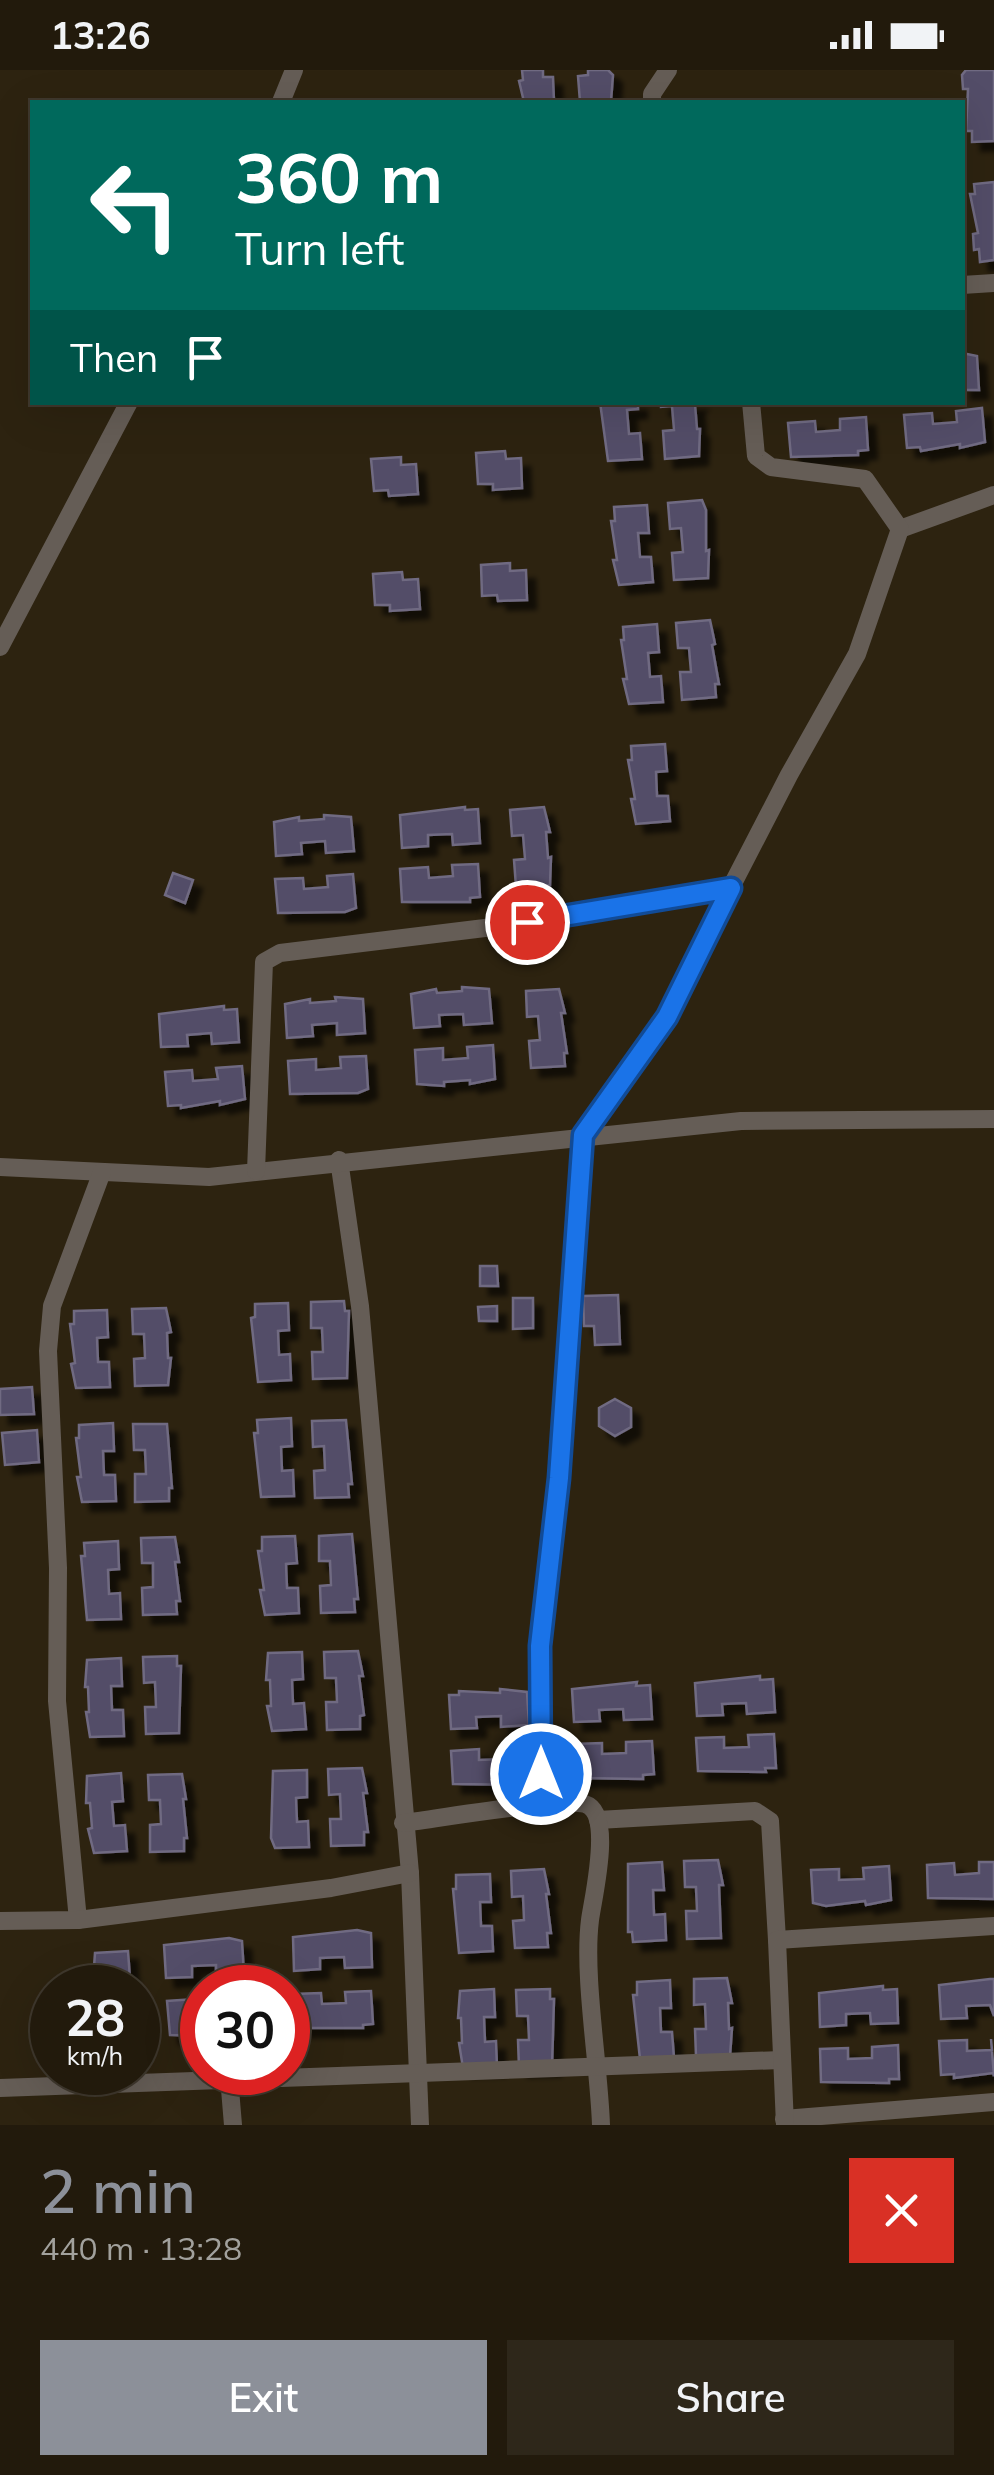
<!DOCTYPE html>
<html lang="en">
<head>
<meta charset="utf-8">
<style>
	:root { --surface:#221a0c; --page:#2e271a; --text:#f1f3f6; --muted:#a2a19d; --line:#3f382d; --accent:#8c9099 }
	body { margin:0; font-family:Mulish,sans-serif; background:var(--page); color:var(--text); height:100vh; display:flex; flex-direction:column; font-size:38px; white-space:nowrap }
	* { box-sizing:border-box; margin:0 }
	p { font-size:32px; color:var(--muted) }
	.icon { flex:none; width:55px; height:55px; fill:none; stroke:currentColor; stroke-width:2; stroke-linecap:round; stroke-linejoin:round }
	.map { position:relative; height:2055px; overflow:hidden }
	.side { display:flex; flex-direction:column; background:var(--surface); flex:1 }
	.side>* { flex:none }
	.guide { position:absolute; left:30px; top:30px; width:935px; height:305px; border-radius:0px; box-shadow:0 10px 40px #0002,0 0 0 2px var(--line); background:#00695c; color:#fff; overflow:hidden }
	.speed { position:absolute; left:30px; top:1895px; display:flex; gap:20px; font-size:50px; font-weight:700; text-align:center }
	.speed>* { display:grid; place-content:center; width:130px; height:130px; border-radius:50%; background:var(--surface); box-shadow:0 10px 40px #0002,0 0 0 2px var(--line); line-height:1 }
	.speed small { font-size:25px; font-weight:400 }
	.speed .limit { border:15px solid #d22; background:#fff; color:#111 }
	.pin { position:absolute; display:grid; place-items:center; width:85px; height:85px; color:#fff; margin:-42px; border:5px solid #fff; border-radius:50%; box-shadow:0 2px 10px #0007 }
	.me { position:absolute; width:110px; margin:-55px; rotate:0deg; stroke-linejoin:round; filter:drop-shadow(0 0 8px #0008) }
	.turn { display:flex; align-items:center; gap:35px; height:210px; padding:0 40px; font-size:45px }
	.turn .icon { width:130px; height:130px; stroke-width:2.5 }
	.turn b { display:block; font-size:70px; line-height:85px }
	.then { display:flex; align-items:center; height:95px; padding:0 40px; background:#0003; gap:20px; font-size:38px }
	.round { display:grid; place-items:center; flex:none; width:105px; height:105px; border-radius:0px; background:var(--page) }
	.overview { display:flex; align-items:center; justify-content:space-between; height:170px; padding:0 40px }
	h1 { font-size:60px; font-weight:600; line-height:75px; color:var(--accent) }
	.action { display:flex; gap:20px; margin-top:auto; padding:20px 40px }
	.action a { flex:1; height:115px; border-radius:0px; background:var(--accent); color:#fff; font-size:40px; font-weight:600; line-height:115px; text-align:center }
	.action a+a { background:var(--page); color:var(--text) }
	.status { display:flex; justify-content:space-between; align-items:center; height:70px; padding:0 50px; background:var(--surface); direction:ltr }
	.status svg { height:28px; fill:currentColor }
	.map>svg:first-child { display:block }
	.building { fill:#534d67; stroke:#706b82; stroke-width:2.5; filter:url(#shadow) }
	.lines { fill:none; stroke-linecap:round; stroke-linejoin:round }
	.minor { stroke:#655d56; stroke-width:18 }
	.route-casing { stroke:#114b97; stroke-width:25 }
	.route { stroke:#1a73e8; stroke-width:18 }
</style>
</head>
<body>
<div class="status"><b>13:26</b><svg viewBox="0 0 49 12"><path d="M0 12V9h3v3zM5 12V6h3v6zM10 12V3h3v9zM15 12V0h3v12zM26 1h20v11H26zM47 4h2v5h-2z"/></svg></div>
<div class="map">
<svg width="994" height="2055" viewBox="0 0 994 2055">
	<defs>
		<filter id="shadow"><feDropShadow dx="9" dy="9" stdDeviation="2.5" flood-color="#0009"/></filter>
	</defs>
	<rect width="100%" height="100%" fill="#2d2310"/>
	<g class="building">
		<path d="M522 0H543V7H553L554 32H524L519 11 523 10Z"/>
		<path d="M588 0H608L613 5 611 31 580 32 578 6 588 5Z"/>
		<path d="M966 0H994V71L972 72V61H966L968 19H963L962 5Z"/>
		<path d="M994 112V190L980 192 979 179 974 180 973 164 978 163 970 124H975L974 114Z"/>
		<path d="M962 283 977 286 979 320H962Z"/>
		<path d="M600 332H638V339L627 340 629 364 640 363 642 389 608 391Z"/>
		<path d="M661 332H698L695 334 697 359H700L699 386 665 389 663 361 674 360 672 336 661 337Z"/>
		<path d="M982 338 985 372 960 378V374L921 381 920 377 907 378 904 345 932 343 933 354 957 352 956 341Z"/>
		<path d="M866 347 868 380 858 381V385L791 387 788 353 815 351 816 362 840 360V349Z"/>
		<path d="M505 381 506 389 521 388 522 418 493 420V414H478L476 383Z"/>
		<path d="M401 387V395L416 394 418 424 389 426 388 420 374 421 371 389Z"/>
		<path d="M702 430 706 440V481L709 480 708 508 674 510 672 483 683 482 681 458 670 459 668 433Z"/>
		<path d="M647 435 649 463H638L640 487H651L653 512 619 515 613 490H617L611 451H615L614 437Z"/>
		<path d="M510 493V501L526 500 527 530 498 531 497 525 482 526 481 495Z"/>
		<path d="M402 502 403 510 418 509 420 539 390 541V535H375L373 504Z"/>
		<path d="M710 550 715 574 712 575 719 614H715L716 627 682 630 680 602H691L689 578H678L676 553Z"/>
		<path d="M657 554 659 582 648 583 650 607 661 606 663 632 629 634 623 609H627L621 570H624L623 557Z"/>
		<path d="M665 674 667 701 656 702 657 726H668L670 751 636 754 631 729H635L628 690H632L631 676Z"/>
		<path d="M465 737V740L478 739 480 773 453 775 452 764 428 765V776L402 778 400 745Z"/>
		<path d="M544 737 550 762H546L548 788 551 787 550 815 516 817 514 790 525 789 523 765 512 766 510 740Z"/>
		<path d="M324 745 351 747 354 781 326 783 325 771 301 773 302 784 276 786 274 752 299 747V751L324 749Z"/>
		<path d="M478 794 480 827 470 828V832H402L400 799 428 797 429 808 453 806 452 795Z"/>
		<path d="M173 803 193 810 185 833 165 825Z"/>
		<path d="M353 804 356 838 345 842 278 843 275 809 303 808 304 819 328 817 327 806Z"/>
		<path d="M462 917 489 919 492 953 464 955 463 944 439 945 440 956 414 958 411 924 436 919 437 923 462 921Z"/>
		<path d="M559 919 565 943H561L567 983H564L565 996 531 998 529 971 540 970 538 946 527 947 526 921Z"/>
		<path d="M335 927 363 929 365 963 337 965V953L312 955 313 966 287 968 285 934 310 929V933L336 931Z"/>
		<path d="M224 936V940L237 939 239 972 212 974 211 963 187 965 188 976 161 977 159 944Z"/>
		<path d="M493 975 495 1009 470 1014V1010L444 1012V1016L417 1014 415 980 443 978V990L468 988 467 977Z"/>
		<path d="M366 986 368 1019 358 1023 290 1024 288 991 316 989V1000L341 998 340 987Z"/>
		<path d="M242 996 245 1029 220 1035V1031L181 1038V1035L168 1036 165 1002 192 1000 193 1011 218 1009 216 998Z"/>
		<path d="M480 1196H497L498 1216H480Z"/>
		<path d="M618 1225 620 1274 595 1275 594 1256H584L583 1226Z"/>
		<path d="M513 1228H533V1258L513 1259Z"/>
		<path d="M344 1231 345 1241H349L347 1308 313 1309 312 1282H323L322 1258H311V1232Z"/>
		<path d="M288 1233 289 1260 278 1261 279 1285 290 1284 291 1310 258 1312 251 1248 255 1247V1234Z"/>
		<path d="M497 1236V1251H479L478 1237Z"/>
		<path d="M166 1238 171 1262 167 1263 168 1288H171L168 1315 135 1316 134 1289 145 1288 144 1264H133L132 1239Z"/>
		<path d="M107 1240 108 1267 97 1268 98 1292H109L110 1317 76 1318 71 1294 75 1293 70 1254H74V1241Z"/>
		<path d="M32 1317 34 1344 0 1345V1319Z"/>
		<path d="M615 1329 631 1338V1357L615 1366 599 1356V1338Z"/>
		<path d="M291 1348 292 1376 281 1377 282 1401 293 1400 294 1426 261 1427 254 1363H258L257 1350Z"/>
		<path d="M346 1350 352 1414H348L349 1427 315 1428 314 1401 325 1400 324 1376 313 1377 312 1351Z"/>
		<path d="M113 1353 114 1381H103L104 1405H115L116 1431 82 1432 77 1407H81L76 1368H79V1355Z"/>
		<path d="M133 1354H167L172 1418H169V1431L135 1432V1404H146L145 1380H134Z"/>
		<path d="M37 1360 39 1392 5 1395 2 1363Z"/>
		<path d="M352 1464 358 1529H354L355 1542 321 1543 320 1516 331 1515 330 1491H319V1466Z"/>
		<path d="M295 1466 297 1493 286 1494 287 1518H298L299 1543 265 1545 260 1520H264L258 1481H262V1467Z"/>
		<path d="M175 1467 179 1492H175L180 1531H176L177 1544 143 1545 142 1518 153 1517V1493H142L141 1468Z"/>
		<path d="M118 1471 119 1499 108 1500 109 1524 120 1523 121 1549 87 1550 81 1486H85L84 1473Z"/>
		<path d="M358 1581 363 1606H359L364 1645 360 1646V1659L327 1660 326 1632H337L336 1608H325L324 1582Z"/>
		<path d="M302 1582 303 1609 292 1610 293 1634 304 1633 306 1659 272 1661 267 1636H271L270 1610H266L268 1583Z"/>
		<path d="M177 1586V1596H181L179 1663 146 1664 145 1637H156L155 1612 144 1613 143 1587Z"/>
		<path d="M121 1588 122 1616H111L112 1640H123L124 1666 90 1667 86 1642H89L88 1617H85L87 1590Z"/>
		<path d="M760 1606V1610L773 1609 775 1642 747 1644 746 1633 722 1634 723 1645 697 1646 695 1613Z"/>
		<path d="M637 1612 636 1616 650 1615 652 1649 624 1650 623 1639 599 1640 600 1651 574 1652 572 1619Z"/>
		<path d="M500 1619 527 1622 529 1655 501 1657V1646L476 1647 477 1658 451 1659 449 1625H459V1621L500 1623Z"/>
		<path d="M774 1664 776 1698H765L766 1702 698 1701 696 1668 724 1667V1678L749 1677 748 1665Z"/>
		<path d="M652 1671 654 1704 643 1705V1709L576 1708 574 1674 602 1673V1684L626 1683V1672Z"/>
		<path d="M529 1677 531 1711H520L521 1715 453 1714 451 1681 479 1679V1690L504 1689 503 1678Z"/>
		<path d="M362 1698 367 1723H363L368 1762H364V1775L331 1776 330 1749H341L340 1724 329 1725 328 1699Z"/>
		<path d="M307 1700V1727L296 1728 297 1752 308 1751 309 1777 275 1778 271 1768 273 1701Z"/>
		<path d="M121 1703 123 1731 112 1732 114 1756 125 1755 127 1781 94 1783 88 1759 92 1758 90 1733H86L87 1706Z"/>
		<path d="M182 1704 186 1729H183L187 1768H184V1781L150 1782V1755L161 1754 160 1730H149L148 1705Z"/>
		<path d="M718 1790 723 1815H719L721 1868 687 1869 686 1841H697L696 1817H685L684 1791Z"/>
		<path d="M662 1792 664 1820H653L654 1845 665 1844 666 1870 633 1872 632 1862H628V1794Z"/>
		<path d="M979 1792H994V1829L928 1828 927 1795 954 1793 955 1805 979 1803Z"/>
		<path d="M889 1796 891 1830 866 1835 865 1831 826 1836 813 1833 811 1800 839 1799V1810L864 1809 863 1798Z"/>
		<path d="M544 1799 549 1824H546L551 1863H547L548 1877 515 1878 513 1851 524 1850 523 1826 512 1827 511 1801Z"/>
		<path d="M490 1804 491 1832H480L481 1856H492L493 1881 459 1883 453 1819H456V1805Z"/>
		<path d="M357 1860 371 1863 372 1897 345 1898 344 1887 320 1888V1899L294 1901 293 1867Z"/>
		<path d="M229 1868 242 1871 244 1905 216 1906V1895L192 1896V1907L166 1908 164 1875Z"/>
		<path d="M128 1881 130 1909H119V1918H97L93 1911 95 1883Z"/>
		<path d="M727 1908 732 1933H728L729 1959 732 1958 730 1986H696L695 1959H706L705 1934 694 1935V1909Z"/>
		<path d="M990 1909H994V1946L990 1935 966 1936 967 1948 941 1949 939 1915Z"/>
		<path d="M670 1910 671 1938H660L661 1962H672L674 1988 640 1989 633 1925H637V1912Z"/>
		<path d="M883 1916V1920L897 1919 898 1953 871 1954 870 1943 846 1944V1955L820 1957 819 1923Z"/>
		<path d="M494 1919 495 1947H484L485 1972 496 1971 497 1997 463 1998 459 1973H462L461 1948H458L460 1921Z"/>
		<path d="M550 1919V1929H554L552 1997 519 1998 518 1970H529L528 1946H517L516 1920Z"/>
		<path d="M371 1921 373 1954 363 1955V1958H295L293 1924 321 1923 322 1934 346 1933 345 1922Z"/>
		<path d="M195 1929 196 1940H202V1962L197 1966 170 1965 167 1931Z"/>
		<path d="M991 1969 994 2006 993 2003 954 2008V2004L941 2005 939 1971 967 1970V1981L992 1980Z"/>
		<path d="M898 1975 899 2009H889V2013L821 2012 820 1979 848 1978V1989L872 1988V1977Z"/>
	</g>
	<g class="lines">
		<g class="minor">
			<path d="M281 32 294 0"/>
			<path d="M652 32V24L668 0"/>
			<path d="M962 215 994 213"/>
			<path d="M900 459 994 425"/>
			<path d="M0 577 129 332"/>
			<path d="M339 1090 360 1236 410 1803 420 2055"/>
			<path d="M0 1097 209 1107 741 1051 994 1049"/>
			<path d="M256 1101 264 892 280 883 493 857 731 818"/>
			<path d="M541 1736V1576L559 1408 583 1065 667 947 696 895 711 856 789 705 857 584 900 459 865 409 771 397 756 386 751 332"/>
			<path d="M598 1750 755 1741 770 1751 777 1870"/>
			<path d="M403 1753C435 1749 562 1727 585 1734 614 1743 593 1827 590 1850 583 1905 599 1995 601 2055"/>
			<path d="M78 1850 57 1631 58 1498 48 1281 52 1236 102 1102"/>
			<path d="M0 1851 78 1850 331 1818 410 1803"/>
			<path d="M229 2007 233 2055"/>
			<path d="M0 2018 781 1990"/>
			<path d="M784 2049 994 2032"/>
			<path d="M785 2055 777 1870 994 1856"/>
		</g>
	</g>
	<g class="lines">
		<defs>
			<path id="route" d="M527 852 731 818 667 947 583 1065 559 1408 540 1576 541 1704"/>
		</defs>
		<use href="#route" class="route-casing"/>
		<use href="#route" class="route"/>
	</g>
</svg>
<div class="speed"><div>28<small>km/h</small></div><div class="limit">30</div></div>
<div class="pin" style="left:527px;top:852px;background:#d93025"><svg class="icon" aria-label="arrive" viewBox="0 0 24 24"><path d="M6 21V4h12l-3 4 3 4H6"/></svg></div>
<svg class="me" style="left:541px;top:1704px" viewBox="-20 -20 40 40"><circle r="17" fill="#1a73e8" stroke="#fff" stroke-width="3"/><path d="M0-11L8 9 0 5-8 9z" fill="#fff"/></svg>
<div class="guide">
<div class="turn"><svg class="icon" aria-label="left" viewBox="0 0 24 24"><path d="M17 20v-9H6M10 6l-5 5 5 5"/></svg><div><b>360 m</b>Turn left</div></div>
<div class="then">Then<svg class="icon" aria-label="arrive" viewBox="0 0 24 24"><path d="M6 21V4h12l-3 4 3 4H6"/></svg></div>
</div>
</div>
<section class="side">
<div class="overview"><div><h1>2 min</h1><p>440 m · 13:28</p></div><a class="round" style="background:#d93025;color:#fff"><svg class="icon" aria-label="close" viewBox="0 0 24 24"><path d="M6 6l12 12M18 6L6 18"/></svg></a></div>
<div class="action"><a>Exit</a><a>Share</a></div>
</section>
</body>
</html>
